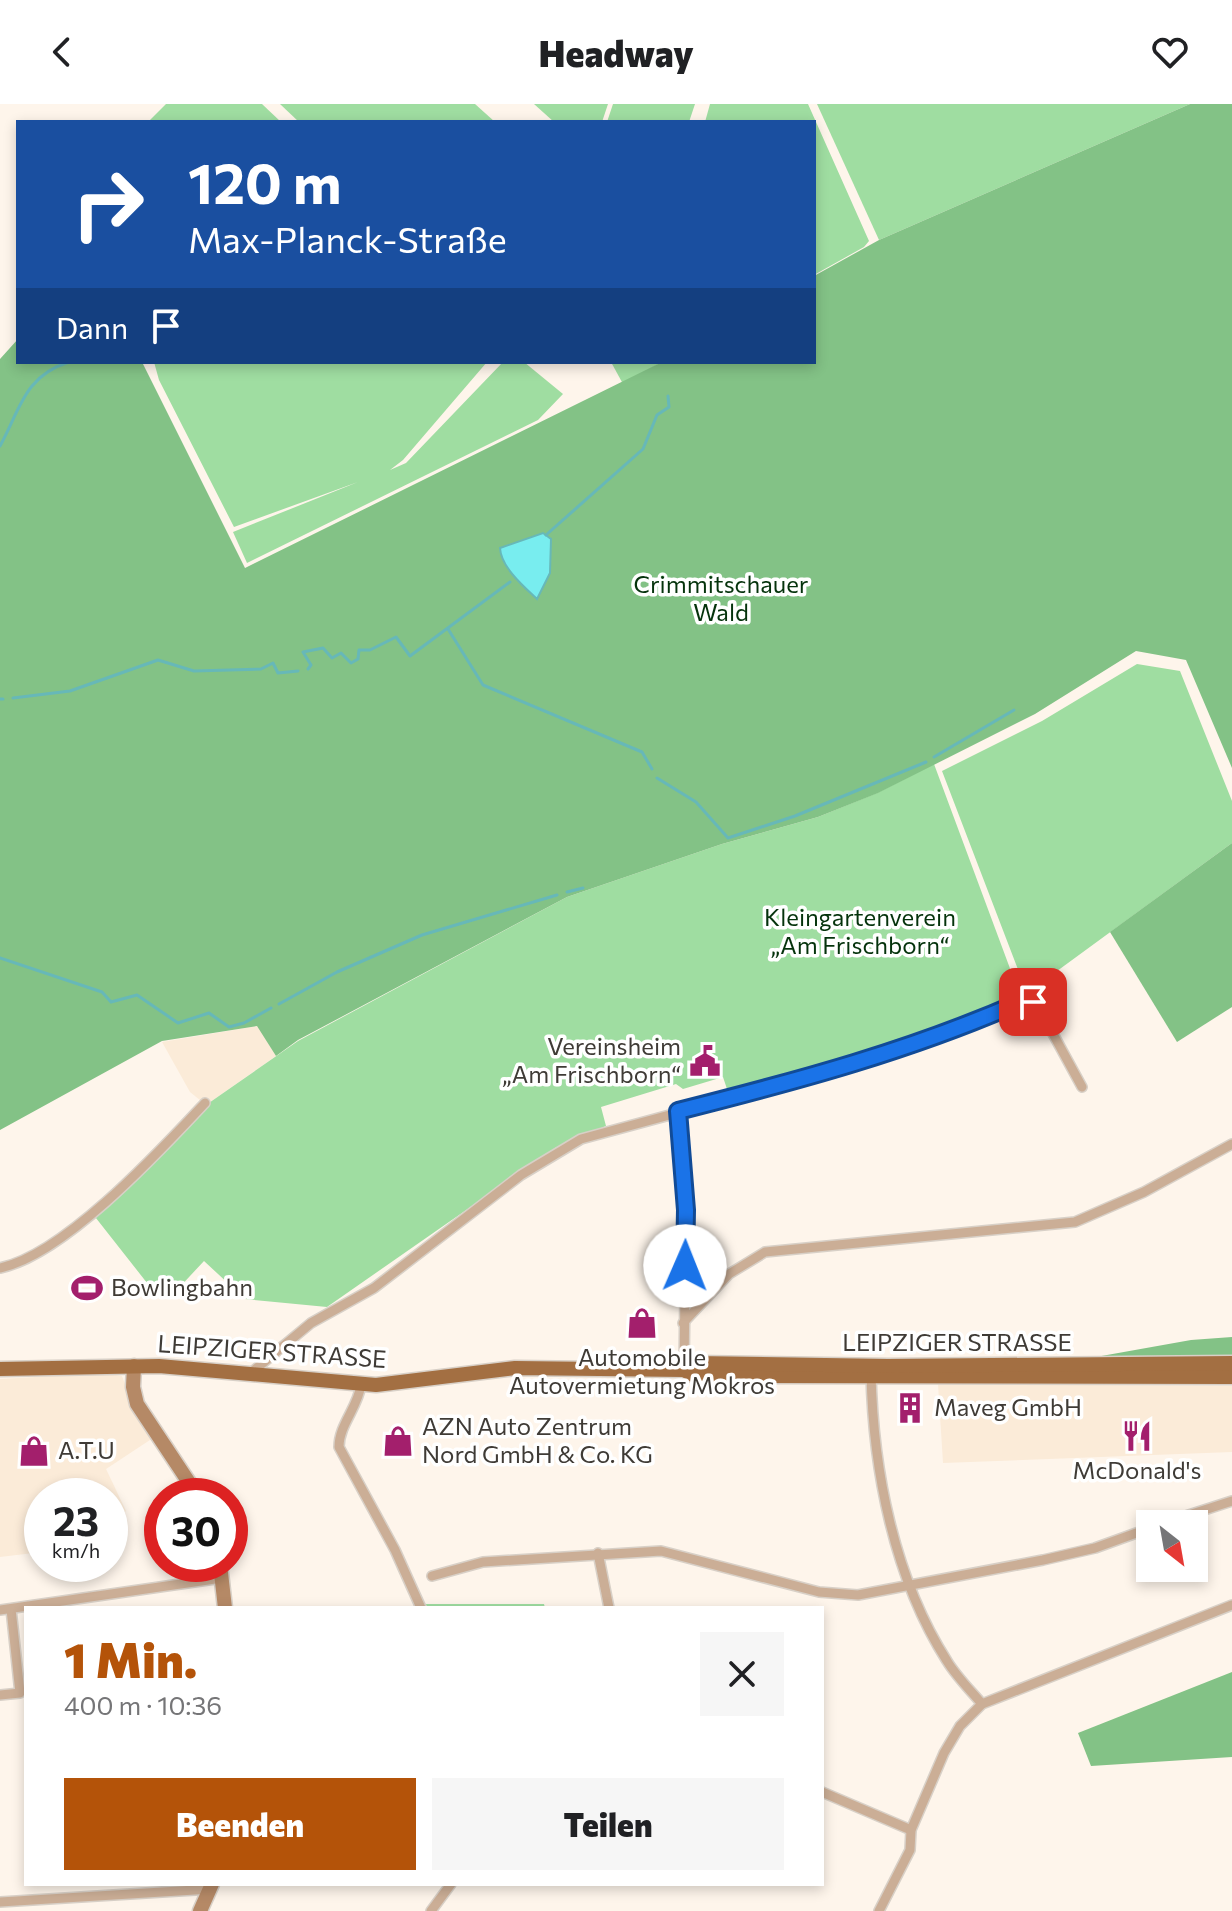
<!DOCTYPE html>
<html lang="de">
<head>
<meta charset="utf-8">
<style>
	:root { --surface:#fff; --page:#f6f6f6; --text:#202124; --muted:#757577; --accent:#b45309 }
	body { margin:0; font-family:Commissioner,sans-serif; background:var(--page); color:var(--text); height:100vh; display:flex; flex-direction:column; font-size:30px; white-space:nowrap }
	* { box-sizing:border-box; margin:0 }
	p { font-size:26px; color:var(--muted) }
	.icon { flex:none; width:44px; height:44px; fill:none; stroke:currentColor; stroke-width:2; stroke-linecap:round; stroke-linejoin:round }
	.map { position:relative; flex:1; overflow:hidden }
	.drawer { position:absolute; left:24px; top:1502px; width:800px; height:280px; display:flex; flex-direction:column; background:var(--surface); border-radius:0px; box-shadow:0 4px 12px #0003 }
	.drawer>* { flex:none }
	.top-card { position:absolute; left:16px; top:16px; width:800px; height:244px; border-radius:0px; box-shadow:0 4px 12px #0003; background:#1a4fa0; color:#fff; overflow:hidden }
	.needle { width:52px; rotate:149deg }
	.tools { position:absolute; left:1136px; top:1406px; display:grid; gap:16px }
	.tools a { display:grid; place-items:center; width:72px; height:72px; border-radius:0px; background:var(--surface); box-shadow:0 4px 12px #0003; font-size:40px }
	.speed { position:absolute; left:24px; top:1374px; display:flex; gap:16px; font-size:40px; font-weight:700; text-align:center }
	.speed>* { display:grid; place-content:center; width:104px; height:104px; border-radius:50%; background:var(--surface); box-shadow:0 4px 12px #0003; line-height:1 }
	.speed small { font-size:20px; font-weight:400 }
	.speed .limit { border:12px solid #d22; background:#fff; color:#111 }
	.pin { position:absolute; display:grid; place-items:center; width:68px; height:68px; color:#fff; margin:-34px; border-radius:16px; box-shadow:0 4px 12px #0006 }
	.me { position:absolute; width:88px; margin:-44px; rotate:1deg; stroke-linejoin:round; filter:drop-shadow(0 0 6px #0008) }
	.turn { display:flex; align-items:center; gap:28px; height:168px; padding:0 40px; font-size:36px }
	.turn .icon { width:104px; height:104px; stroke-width:2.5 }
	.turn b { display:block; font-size:56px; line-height:68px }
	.then { display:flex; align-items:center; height:76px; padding:0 40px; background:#0003; gap:16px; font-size:30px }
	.round { display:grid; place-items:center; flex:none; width:84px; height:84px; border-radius:0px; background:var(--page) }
	.overview { display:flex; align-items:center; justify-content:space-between; height:136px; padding:0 40px }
	h1 { font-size:48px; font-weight:800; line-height:60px; color:var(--accent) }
	.cta { display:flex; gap:16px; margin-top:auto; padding:16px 40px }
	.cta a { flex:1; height:92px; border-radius:0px; background:var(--accent); color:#fff; font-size:32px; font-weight:800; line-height:92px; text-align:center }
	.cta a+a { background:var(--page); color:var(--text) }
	header { display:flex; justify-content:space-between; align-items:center; height:104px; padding:0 40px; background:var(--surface); font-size:36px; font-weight:800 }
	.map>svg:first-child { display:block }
	.built { fill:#fbebd8 }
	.green { fill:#9fdda1 }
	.forest { fill:#83c286 }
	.water { fill:#78edef; stroke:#67b8b8; stroke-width:2 }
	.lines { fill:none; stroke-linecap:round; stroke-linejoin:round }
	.stream { stroke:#67b8b8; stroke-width:3 }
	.minor-casing { stroke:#d8d0c7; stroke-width:12 }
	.secondary-casing { stroke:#d8d0c7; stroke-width:17 }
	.primary-casing { stroke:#d8d0c7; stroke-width:17 }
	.minor { stroke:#cbae96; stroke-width:9 }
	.secondary { stroke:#b58966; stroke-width:14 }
	.primary { stroke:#a36f42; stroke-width:14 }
	.route-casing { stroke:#114b97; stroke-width:20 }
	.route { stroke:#1a73e8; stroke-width:14 }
	.labels { text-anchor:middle; stroke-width:7; stroke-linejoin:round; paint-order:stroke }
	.park-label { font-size:24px; fill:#05330c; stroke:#fff }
	.poi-label { font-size:24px; fill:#3f3b36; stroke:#fff; text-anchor:start }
	.street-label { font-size:24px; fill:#3f3b36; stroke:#fff }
</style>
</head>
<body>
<header><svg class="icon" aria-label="back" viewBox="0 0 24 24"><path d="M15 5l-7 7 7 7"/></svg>Headway<svg class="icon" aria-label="heart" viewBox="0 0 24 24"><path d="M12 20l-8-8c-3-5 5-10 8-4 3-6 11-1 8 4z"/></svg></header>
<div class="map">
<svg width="1232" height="1807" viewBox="0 0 1232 1807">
	<rect width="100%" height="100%" fill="#fef5eb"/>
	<g class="built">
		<path d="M258 922 276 952 206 1001 190 988 162 938Z"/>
		<path d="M106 1269 122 1272 135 1307 153 1334 106 1365 126 1407 110 1418V1392H42V1448L0 1453V1275Z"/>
		<path d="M938 1280 1232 1282V1348L943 1359Z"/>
	</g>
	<g class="green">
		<path d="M166 0H262L281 18H148Z"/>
		<path d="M280 0H475L495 18H299Z"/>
		<path d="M534 0H608L602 18H554Z"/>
		<path d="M613 0H695L689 18H607Z"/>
		<path d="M710 0H808L869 137 864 143 814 171V18H705Z"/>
		<path d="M817 0H1190L879 136Z"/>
		<path d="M154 258H487L403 356 390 366 406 359 503 258H524L563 290 538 316 247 459 233 428 358 378 234 423 159 276Z"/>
		<path d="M611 258H662L623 280Z"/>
		<path d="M1137 560 1180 567 1232 697V739L1027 889 942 667 1042 617Z"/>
		<path d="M934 660 1021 894C926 937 829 966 728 988L723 973 683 985 676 980 601 1003 606 1022 555 1044 327 1203 245 1195 204 1157 176 1187 151 1184 92 1109 206 1001 298 937 567 793 722 740 818 713 877 689Z"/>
		<path d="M426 1500H544L545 1504H427Z"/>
	</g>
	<g class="forest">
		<path d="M1190 0H1232V664L1186 556 1136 547 1035 610 878 689 818 713 722 740 567 793 298 936 276 952 257 922 162 937 0 1026V255L18 235V258H142L245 464 662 258H814V172L879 136Z"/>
		<path d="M1232 739V903L1177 938 1110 828Z"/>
		<path d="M1232 1233V1252L1079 1256 1191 1236Z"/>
		<path d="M1232 1568V1653L1091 1662 1078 1629Z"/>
	</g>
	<path class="water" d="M543 429 551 435 550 469 537 495C523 482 501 463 500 444Z"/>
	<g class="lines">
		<g class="stream">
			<path d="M0 342C20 306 24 272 69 258"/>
			<path d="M546 431 643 345 657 311 669 303 668 292"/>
			<path d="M448 525 483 581 642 648 652 665"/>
			<path d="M308 565 311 561 303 548 323 544 332 554 341 549 351 559 358 555 359 546H370L396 533 410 552 510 478"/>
			<path d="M13 594 70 587 158 556 194 567 261 565 273 559 278 569 298 567"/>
			<path d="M0 595H3"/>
			<path d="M934 653 1014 606"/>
			<path d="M657 674 696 698 728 734 795 712 926 658"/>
			<path d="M567 788 583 784"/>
			<path d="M0 854 102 888 111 898 137 891 178 919 209 909 229 923 244 919 271 904"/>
			<path d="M279 900 337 868 422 831 557 791"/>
		</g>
		<defs>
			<g id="minor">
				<path d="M678 1007 686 1106 684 1266"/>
				<path d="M0 1164C64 1151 159 1048 205 999"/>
				<path d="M683 1219 729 1170 765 1148 1075 1118 1144 1088 1232 1040"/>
				<path d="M252 1268 311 1219 374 1184 521 1071 581 1035 880 954 952 929 1025 896 1040 906 1082 983"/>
				<path d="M871 1269C873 1366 894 1474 947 1557 956 1572 970 1586 982 1600"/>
				<path d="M361 1281C358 1303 339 1321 339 1343L395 1446 421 1504"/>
				<path d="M1161 1420 1232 1397"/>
				<path d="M598 1449 609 1504"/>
				<path d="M432 1472 483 1458 661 1447 819 1488 858 1491 1043 1456 1095 1444 1150 1424"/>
				<path d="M0 1506 222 1474"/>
				<path d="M0 1591 20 1589 11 1505"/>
				<path d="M822 1688 911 1726"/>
				<path d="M0 1798 211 1785"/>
				<path d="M431 1807 451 1780"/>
				<path d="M879 1807 910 1746 911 1726 944 1649 960 1622 982 1600 1232 1501"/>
			</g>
			<g id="secondary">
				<path d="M134 1262 133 1283 137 1300 198 1392"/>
				<path d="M220 1460 225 1504"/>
				<path d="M200 1807 212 1780"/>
			</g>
			<g id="primary">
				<path d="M0 1265 159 1262 376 1281 515 1264 684 1266 695 1272 1232 1273"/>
				<path d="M684 1266 694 1259 888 1262 1232 1259"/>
			</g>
		</defs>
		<use href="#minor" class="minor-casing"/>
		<use href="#secondary" class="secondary-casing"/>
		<use href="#primary" class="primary-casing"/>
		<use href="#minor" class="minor"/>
		<use href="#secondary" class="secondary"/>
		<use href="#primary" class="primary"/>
	</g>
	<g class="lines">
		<defs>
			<path id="route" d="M685 1162 686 1106 678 1007C797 977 913 946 1025 896L1033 898"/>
		</defs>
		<use href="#route" class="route-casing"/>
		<use href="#route" class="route"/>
	</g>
	<defs>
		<symbol id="civic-bare" viewBox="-9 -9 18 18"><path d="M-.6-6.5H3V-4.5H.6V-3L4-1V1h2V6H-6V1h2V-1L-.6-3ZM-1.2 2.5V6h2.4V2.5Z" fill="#a31f6c" stroke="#fff" stroke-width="2.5" paint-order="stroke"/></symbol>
		<symbol id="stadium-bare" viewBox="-9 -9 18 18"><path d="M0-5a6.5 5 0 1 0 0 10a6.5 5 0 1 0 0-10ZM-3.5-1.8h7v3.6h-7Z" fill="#a31f6c" stroke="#fff" stroke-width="2.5" paint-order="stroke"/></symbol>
		<symbol id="shop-bare" viewBox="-9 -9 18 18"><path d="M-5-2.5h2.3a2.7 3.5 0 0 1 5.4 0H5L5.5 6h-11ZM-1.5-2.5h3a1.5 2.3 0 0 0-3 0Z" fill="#a31f6c" stroke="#fff" stroke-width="2.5" paint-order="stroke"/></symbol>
		<symbol id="building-bare" viewBox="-9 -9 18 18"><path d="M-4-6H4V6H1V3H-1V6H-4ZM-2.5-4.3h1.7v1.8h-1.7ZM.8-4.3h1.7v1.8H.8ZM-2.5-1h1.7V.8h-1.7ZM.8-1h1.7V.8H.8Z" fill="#a31f6c" stroke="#fff" stroke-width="2.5" paint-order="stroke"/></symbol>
		<symbol id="restaurant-bare" viewBox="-9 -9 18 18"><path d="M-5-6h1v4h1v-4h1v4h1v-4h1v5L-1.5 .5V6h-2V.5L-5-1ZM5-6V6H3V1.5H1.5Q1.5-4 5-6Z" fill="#a31f6c" stroke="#fff" stroke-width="2.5" paint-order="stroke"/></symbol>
	</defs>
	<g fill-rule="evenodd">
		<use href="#civic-bare" x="683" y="935" width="44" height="44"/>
		<use href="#stadium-bare" x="65" y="1162" width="44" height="44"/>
		<use href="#shop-bare" x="620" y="1197" width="44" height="44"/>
		<use href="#building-bare" x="888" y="1282" width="44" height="44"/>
		<use href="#restaurant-bare" x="1115" y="1310" width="44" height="44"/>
		<use href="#shop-bare" x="376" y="1315" width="44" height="44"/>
		<use href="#shop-bare" x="12" y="1325" width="44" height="44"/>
	</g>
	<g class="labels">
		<g class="park-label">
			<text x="721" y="489">Crimmitschauer<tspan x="721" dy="28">Wald</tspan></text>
			<text x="860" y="822">Kleingartenverein<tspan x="860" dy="28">„Am Frischborn“</tspan></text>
		</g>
		<g class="poi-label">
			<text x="681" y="951" text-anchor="end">Vereinsheim<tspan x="681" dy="28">„Am Frischborn“</tspan></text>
			<text x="111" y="1192">Bowlingbahn</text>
			<text x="642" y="1262" text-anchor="middle">Automobile<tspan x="642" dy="28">Autovermietung Mokros</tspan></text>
			<text x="934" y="1312">Maveg GmbH</text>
			<text x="422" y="1331">AZN Auto Zentrum<tspan x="422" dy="28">Nord GmbH &amp; Co. KG</tspan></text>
			<text x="58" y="1355">A.T.U</text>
			<text x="1137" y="1375" text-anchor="middle">McDonald's</text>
		</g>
		<g class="street-label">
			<text x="957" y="1247">LEIPZIGER STRASSE</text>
			<text transform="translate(272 1248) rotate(4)" y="8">LEIPZIGER STRASSE</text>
		</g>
	</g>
</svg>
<div class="tools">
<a><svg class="needle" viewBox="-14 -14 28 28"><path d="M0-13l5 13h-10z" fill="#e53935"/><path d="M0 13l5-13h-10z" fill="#757577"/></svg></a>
</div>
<div class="speed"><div>23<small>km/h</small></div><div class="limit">30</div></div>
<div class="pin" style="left:1033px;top:898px;background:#d93025"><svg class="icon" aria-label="arrive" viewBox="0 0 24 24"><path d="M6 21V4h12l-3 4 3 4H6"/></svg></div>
<svg class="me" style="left:685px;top:1162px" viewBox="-20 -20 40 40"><circle r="19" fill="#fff"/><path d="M0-13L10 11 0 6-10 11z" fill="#1a73e8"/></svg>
<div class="top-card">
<div class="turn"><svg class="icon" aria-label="right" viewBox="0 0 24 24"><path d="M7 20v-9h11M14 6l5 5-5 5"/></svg><div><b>120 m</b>Max-Planck-Straße</div></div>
<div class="then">Dann<svg class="icon" aria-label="arrive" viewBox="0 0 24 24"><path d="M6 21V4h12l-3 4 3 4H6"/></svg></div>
</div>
<section class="drawer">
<div class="overview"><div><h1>1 Min.</h1><p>400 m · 10:36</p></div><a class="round"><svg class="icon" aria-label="close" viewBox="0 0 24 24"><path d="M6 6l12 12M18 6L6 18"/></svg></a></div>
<div class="cta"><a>Beenden</a><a>Teilen</a></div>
</section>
</div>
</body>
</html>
